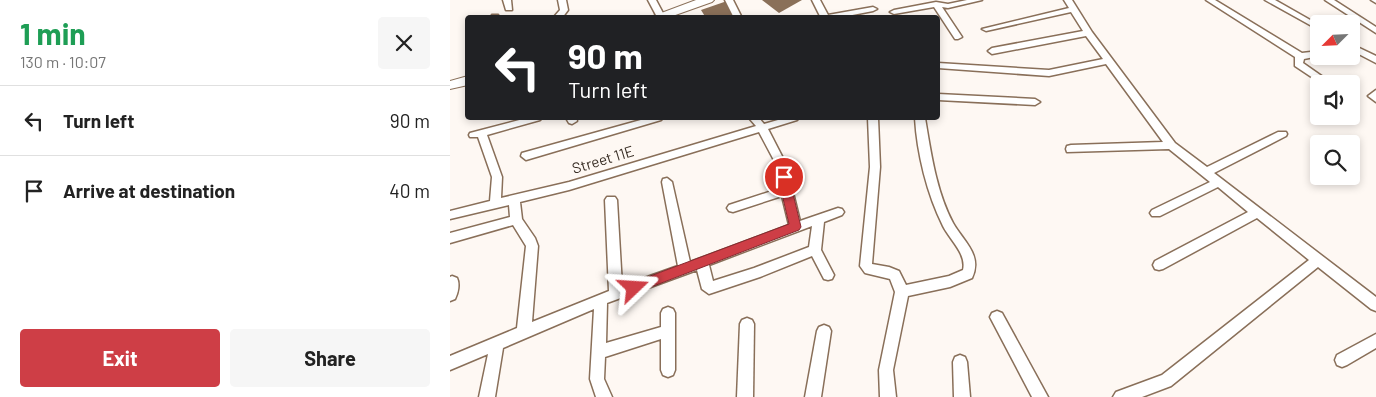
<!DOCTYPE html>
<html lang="en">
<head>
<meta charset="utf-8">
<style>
	:root { --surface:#fff; --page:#f6f6f6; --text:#222; --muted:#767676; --line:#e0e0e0; --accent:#ce3e46 }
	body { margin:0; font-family:Barlow,sans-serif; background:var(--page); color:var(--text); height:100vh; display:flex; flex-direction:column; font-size:19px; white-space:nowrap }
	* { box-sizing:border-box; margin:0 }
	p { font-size:16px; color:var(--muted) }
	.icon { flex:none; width:28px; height:28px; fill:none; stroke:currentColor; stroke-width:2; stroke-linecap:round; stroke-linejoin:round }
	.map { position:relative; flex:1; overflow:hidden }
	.panel { display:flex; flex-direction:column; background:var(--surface); width:450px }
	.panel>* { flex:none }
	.hud { position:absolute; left:15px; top:15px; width:475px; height:105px; border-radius:5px; box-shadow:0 2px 8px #0003; background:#202124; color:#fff; overflow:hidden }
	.needle { width:32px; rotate:246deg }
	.tools { position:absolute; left:860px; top:15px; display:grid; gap:10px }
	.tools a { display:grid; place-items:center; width:50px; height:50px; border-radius:5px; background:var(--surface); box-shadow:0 2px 8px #0003; font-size:25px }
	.pin { position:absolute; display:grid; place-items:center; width:42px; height:42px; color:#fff; margin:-21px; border:2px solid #fff; border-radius:50%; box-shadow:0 1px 5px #0007 }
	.me { position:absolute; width:55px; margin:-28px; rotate:70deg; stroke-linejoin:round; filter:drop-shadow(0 0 4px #0008) }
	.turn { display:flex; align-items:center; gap:18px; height:105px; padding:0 20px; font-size:22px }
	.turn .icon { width:65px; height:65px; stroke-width:2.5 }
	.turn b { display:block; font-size:35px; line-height:42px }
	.round { display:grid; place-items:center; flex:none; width:52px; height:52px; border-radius:5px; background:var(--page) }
	.overview { display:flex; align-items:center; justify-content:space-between; height:85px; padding:0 20px }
	h1 { font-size:30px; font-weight:700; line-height:38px; color:#1e9e55 }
	.primary-button { display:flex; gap:10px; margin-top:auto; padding:10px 20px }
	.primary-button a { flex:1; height:58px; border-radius:5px; background:var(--accent); color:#fff; font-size:20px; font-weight:700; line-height:58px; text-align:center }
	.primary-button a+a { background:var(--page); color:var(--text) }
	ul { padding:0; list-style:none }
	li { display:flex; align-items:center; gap:15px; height:70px; padding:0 20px; border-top:1px solid var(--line) }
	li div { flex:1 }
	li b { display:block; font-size:19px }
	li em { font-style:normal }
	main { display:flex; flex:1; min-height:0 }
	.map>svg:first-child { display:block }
	.building { fill:#8a7059 }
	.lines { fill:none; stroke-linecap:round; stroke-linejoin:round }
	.street-casing { stroke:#896f59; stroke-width:3 }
	.primary-casing { stroke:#896f59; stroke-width:2 }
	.street { fill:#fff; fill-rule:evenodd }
	.primary { fill:#fff; fill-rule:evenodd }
	.route { fill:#ce3e46; stroke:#86282e }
	.labels { text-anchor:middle; stroke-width:5; stroke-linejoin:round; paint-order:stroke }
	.street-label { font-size:15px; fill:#372c23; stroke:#fef8f3 }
</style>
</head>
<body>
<main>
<section class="panel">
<div class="overview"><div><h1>1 min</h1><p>130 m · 10:07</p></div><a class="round"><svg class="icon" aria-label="close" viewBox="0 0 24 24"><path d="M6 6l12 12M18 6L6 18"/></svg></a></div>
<ul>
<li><svg class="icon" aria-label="left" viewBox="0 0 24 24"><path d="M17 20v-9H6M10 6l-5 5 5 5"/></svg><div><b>Turn left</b></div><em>90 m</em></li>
<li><svg class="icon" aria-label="arrive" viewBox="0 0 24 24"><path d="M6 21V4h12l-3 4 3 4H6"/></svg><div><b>Arrive at destination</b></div><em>40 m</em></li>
</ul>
<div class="primary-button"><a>Exit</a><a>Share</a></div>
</section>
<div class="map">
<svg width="926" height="397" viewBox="0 0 926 397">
	<rect width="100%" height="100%" fill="#fef8f3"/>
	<g class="building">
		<path d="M312 0H352L329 13Z"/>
		<path d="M277 1 284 15 278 18H256L251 10Z"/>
	</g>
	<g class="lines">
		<defs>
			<g id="street">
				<path d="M53 0H61L62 10H56Z"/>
				<path d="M108 0H116L118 10 112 18H103L110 10Z"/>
				<path d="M198 0H206L214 15 213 17H207Z"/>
				<path d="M275 0H283L292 18H284Z"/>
				<path d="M362 0H370L378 15 423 7 427 9 423 11 387 18H367L370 16Z"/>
				<path d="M517 0H532L498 8 492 7 512 37 508 39H505L484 7 444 14 440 12 444 10 486 2 498 4Z"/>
				<path d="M614 0H622L642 32 725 143 757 167 828 132H836L837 134 836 136 764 173 926 297V311L921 309 868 267 721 386 692 397H663L666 392 712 375 859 260 807 218 713 269 709 270 705 269 703 265 705 261 798 212 768 187 710 216H702L700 213 702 210 760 182 719 149 617 152 616 149 617 146 621 145 713 142 656 64 599 76 488 68V63L599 70 653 59 636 36 542 54 538 51 542 48 633 31 621 12 536 31 532 29 619 8Z"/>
				<path d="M756 0H765L852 53 869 51V56L854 59 853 63 883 84H872L845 66V57Z"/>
				<path d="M815 0H825L869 25V30Z"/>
				<path d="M875 0H884L926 27V33Z"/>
				<path d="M921 0H926V3Z"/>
				<path d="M42 15H48L49 18H41Z"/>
				<path d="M901 44 926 56V63L901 50Z"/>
				<path d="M926 90V102L918 96Z"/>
				<path d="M488 94 585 99 590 102 585 105 488 100Z"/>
				<path d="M77 118H92L90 120 37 135 52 177 51 198 119 182 306 126 299 118H309L314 124 335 118H349L347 120 318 129 336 164 350 221 388 208 392 209 394 212 392 215 374 222 371 250 384 275 382 279 378 280 374 279 362 256 310 277 259 294 252 289 247 270 157 303 156 343 211 327V313L213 309 218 307 223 309 225 313V370L223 375 218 377 213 375 211 370V339L155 357 154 379 162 397H146L140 379 144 309 53 348 45 397H29L38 354 0 370V356L67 328 76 246 63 225 0 243V233L60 217 59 205 0 219V211L40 201 42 177 28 137H20L19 135 20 133ZM309 132 326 164 331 188 279 205 277 208 279 211 283 212 332 196 339 225 240 262 222 182 217 178 213 179 212 182 228 266 172 286 167 200 165 197H157L155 200 159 291 82 322 88 246 85 238 72 219 70 202 119 190ZM362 226 359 247 304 268 263 281 259 265Z"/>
				<path d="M116 118H126L127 121 122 124 119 123Z"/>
				<path d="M198 118H213L211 120 76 160 71 156 72 153Z"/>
				<path d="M418 118H428L430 167 422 264 439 267 449 271 456 285 499 276 513 270C517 254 500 240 493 226 477 194 467 153 465 118H475C481 153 486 191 503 223 513 241 533 255 522 278L500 287 458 296 443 370 446 397H430L429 370 445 292 440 279 415 273 410 266 420 167Z"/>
				<path d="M2 276 7 278C10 284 8 293 5 299L0 301V277Z"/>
				<path d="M547 311 552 313 598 397H582L540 317 542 313Z"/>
				<path d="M297 318 302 320 304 324 303 397H287L290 324 292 320Z"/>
				<path d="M374 325 379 327 381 331 371 397H355L367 331 369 327Z"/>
				<path d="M926 334V348L897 365 892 367 887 365 885 360 887 355Z"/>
				<path d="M510 355 515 357 517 362 520 397H504L503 362 505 357Z"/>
			</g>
			<g id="primary">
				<path d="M246 0H264L262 2 217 18H198Z"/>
				<path d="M18 76V85L0 89V81Z"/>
			</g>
		</defs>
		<use href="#street" class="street-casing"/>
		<use href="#primary" class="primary-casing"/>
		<use href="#street" class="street"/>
		<use href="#primary" class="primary"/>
	</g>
	<path class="route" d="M334 173 339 177 351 227 349 230 188 292 184 293 179 292 177 288 179 284 339 224 328 177Z"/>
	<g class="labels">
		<g class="street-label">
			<text transform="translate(153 160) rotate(-17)" y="5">Street 11E</text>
		</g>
	</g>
</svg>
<div class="tools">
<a><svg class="needle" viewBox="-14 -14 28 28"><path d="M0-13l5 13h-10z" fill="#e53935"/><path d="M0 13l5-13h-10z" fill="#767676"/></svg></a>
<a><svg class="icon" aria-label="sound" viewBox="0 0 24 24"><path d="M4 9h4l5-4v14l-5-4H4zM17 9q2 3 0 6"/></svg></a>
<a><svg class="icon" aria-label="search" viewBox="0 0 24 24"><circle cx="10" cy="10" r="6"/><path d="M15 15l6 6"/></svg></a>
</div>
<div class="pin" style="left:334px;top:177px;background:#d93025"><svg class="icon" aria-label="arrive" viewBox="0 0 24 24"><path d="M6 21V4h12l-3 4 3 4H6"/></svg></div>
<svg class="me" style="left:184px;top:288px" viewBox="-20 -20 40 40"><path d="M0-17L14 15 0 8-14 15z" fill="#ce3e46" stroke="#fff" stroke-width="4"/></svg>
<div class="hud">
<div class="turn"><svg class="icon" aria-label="left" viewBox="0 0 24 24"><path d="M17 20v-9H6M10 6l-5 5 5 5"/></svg><div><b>90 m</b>Turn left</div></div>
</div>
</div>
</main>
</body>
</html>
